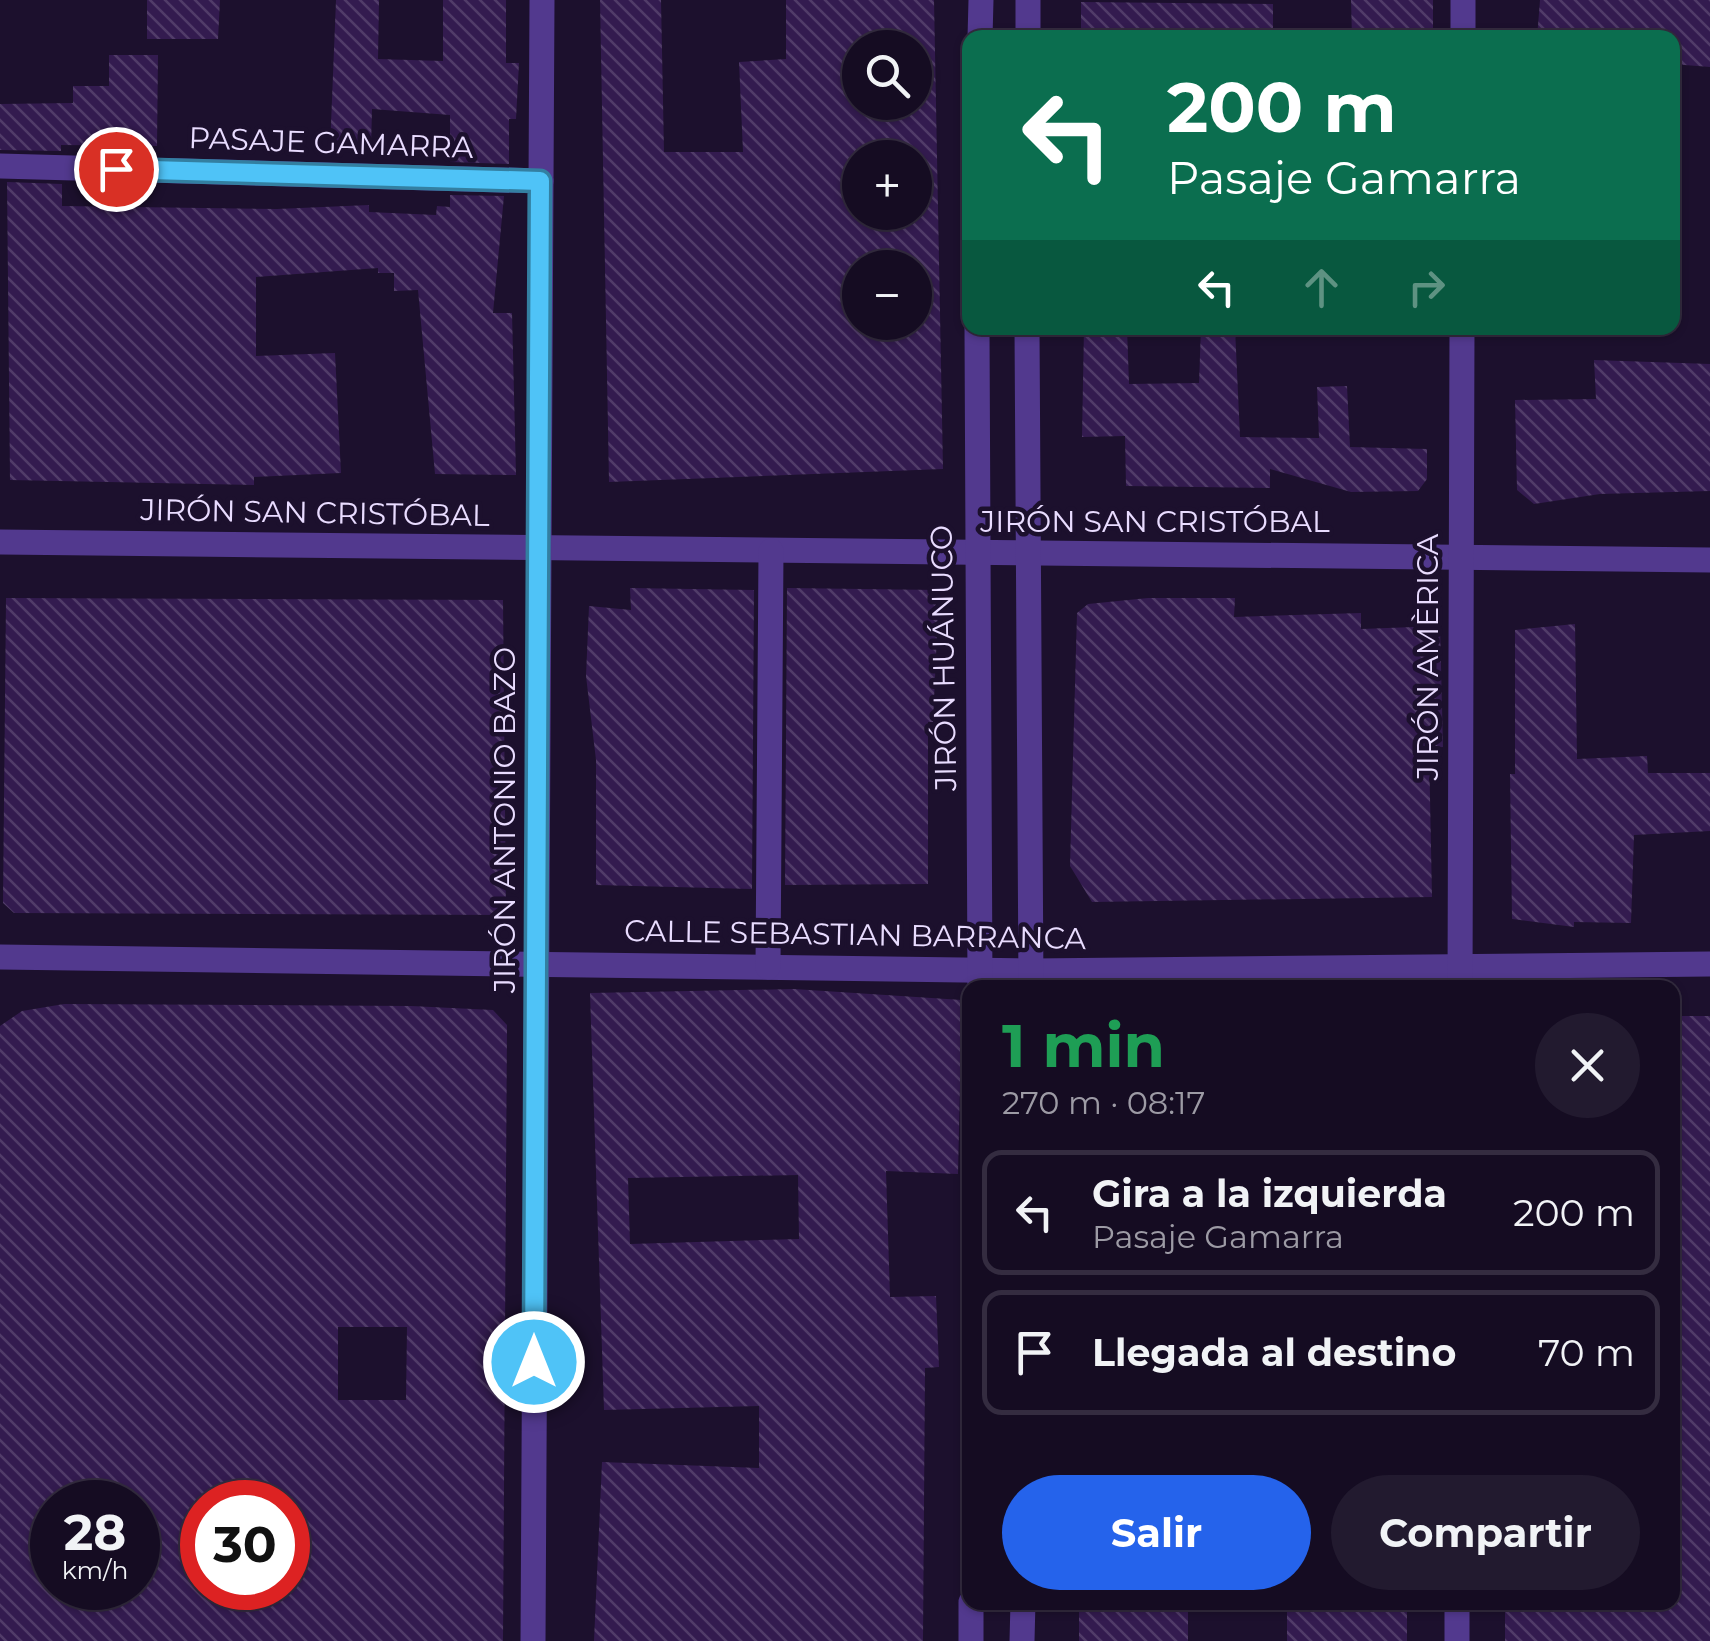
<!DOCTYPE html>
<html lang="es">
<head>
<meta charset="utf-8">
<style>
	:root { --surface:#150c22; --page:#221a2f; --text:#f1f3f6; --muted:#9d9ba5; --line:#342c40; --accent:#2563eb }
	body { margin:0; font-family:Montserrat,sans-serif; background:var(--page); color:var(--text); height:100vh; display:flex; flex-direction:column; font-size:38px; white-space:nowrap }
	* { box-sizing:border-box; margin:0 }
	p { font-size:32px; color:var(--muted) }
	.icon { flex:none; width:55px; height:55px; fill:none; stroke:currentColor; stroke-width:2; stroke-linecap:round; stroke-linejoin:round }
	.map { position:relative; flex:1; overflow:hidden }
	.side { position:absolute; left:962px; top:980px; width:718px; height:630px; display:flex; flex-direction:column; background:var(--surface); border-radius:20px; box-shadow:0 2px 8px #0004,0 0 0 2px var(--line) }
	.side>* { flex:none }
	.guide { position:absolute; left:962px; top:30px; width:718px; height:305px; border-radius:20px; box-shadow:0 2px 8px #0004,0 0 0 2px var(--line); background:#0b6e4f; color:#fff; overflow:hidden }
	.fabs { position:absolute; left:842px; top:30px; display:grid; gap:20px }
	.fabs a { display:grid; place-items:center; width:90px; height:90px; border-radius:50%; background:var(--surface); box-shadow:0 2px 8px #0004,0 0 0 2px var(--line); font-size:50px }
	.speed { position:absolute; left:30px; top:1480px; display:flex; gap:20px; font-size:50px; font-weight:700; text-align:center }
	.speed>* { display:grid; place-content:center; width:130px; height:130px; border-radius:50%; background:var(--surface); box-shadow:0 2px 8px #0004,0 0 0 2px var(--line); line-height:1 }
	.speed small { font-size:25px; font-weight:400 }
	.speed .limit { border:15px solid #d22; background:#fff; color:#111 }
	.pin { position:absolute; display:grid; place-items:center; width:85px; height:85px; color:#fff; margin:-42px; border:5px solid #fff; border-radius:50%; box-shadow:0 2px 10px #0007 }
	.me { position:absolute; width:110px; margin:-55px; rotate:0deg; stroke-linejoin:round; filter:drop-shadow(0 0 8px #0008) }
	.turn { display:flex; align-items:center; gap:35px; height:210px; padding:0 40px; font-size:45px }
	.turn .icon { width:130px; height:130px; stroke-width:2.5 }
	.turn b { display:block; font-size:70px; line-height:85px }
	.lanes { display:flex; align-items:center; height:95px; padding:0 40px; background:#0003; justify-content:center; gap:50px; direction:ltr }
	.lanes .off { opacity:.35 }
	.round { display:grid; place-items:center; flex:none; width:105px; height:105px; border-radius:52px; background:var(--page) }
	.summary { display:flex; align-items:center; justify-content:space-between; height:170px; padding:0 40px }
	h1 { font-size:60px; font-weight:700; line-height:75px; color:#1e9e55 }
	.primary-button { display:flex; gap:20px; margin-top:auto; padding:20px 40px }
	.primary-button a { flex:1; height:115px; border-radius:60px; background:var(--accent); color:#fff; font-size:40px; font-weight:700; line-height:115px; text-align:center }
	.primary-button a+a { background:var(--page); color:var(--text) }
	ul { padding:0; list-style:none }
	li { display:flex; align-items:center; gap:30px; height:125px; margin:0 20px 15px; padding:0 20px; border:5px solid var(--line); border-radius:20px }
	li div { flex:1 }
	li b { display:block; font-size:38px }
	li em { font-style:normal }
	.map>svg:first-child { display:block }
	.building { fill:url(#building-back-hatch); fill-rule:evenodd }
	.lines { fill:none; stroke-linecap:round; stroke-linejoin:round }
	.minor { stroke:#52398e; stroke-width:25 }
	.tertiary { stroke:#52398e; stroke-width:25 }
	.route-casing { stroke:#337fa1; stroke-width:25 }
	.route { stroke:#4fc3f7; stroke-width:18 }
	.labels { text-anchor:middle; stroke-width:9; stroke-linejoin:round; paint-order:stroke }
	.street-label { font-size:30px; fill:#e9dcff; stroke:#1c102d }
</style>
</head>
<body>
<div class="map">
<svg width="1710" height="1641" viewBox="0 0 1710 1641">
	<defs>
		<pattern id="building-back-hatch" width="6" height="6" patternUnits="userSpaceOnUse" patternTransform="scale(2.5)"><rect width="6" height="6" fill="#331b4f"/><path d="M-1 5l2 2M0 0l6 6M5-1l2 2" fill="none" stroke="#513c69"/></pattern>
	</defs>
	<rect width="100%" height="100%" fill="#1c102d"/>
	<g class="building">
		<path d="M147 0H220L218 39H147Z"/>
		<path d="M336 0H379L378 59 443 61V0H506V63H519L516 119H509V164L450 162V115L372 109 371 149H330Z"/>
		<path d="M600 0H661L664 152H743L739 62 786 59V0H934L943 469 609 482ZM860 48H915V102H860ZM860 158H915V212H860ZM860 268H915V322H860Z"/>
		<path d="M1351 0H1433V38H1352Z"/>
		<path d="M1540 0H1710V67L1672 64V38H1537Z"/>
		<path d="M1081 2 1273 4V38H1081Z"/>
		<path d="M109 55H158L157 146 61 145V151L0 150V104L73 103V86H109Z"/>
		<path d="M7 182 62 184V206L277 209 369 205V212L436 215 437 206 450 207V195L504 196 493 313H512L516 475 435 474 418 290 394 291V273H378V268L256 277V356L335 353 341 473 254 477V485L10 480Z"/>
		<path d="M1084 328H1127L1129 384 1199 383 1201 328H1235L1240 437 1319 438 1317 387 1347 386 1350 447 1427 449V479L1418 491 1351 492 1270 469V488L1126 486 1125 436 1082 437Z"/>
		<path d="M1594 360 1710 364V491L1600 494 1534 504 1517 490 1515 400 1596 399Z"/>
		<path d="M630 588 754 590 752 889 596 885V760L586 676 589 606 631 610Z"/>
		<path d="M787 588 939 590 933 722H928V884L785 885Z"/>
		<path d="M6 598 503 600 506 915 14 913 3 903Z"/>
		<path d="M1148 598H1235L1234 617 1361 613V629L1440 626 1443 747 1429 748 1432 897 1092 902 1070 866 1077 613 1088 604Z"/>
		<path d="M1575 624 1577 759 1647 756 1648 773H1710V831L1634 835 1631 923 1574 922V927L1512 919 1510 774H1515V630Z"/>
		<path d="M794 989 962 1000 958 1174 886 1171 890 1297 936 1296 939 1367 925 1368 923 1641H594L602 1462 759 1468V1406L604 1410 590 993ZM798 1175 799 1239 630 1244 628 1178Z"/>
		<path d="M64 1004 411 1006 493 1010 507 1025 503 1641H0V1026L22 1011ZM338 1327H407L406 1400H338ZM52 1502H138V1588H52ZM202 1502H288V1588H202Z"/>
		<path d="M1672 1016H1710V1641H1505V1602H1672Z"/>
		<rect x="1079" y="1602" width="109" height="39"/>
		<rect x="1287" y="1602" width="120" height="39"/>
	</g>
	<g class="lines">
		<g class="minor">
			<path d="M1463 38V0"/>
			<path d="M0 166 541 181"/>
			<path d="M0 542 1710 560"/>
			<path d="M0 957 1032 971 1710 964"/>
			<path d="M768 967 771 551"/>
			<path d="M1460 988 1462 328"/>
			<path d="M533 1641 542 0"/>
			<path d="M1457 1641V1602"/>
		</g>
		<g class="tertiary">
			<path d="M980 38 981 0"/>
			<path d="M1028 38V0"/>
			<path d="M977 328 980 988"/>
			<path d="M1027 328 1031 988"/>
			<path d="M971 1641V1602"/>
			<path d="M1022 1641 1023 1602"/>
		</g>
	</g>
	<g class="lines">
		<defs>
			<path id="route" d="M116 169 540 181 534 1362"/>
		</defs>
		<use href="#route" class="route-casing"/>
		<use href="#route" class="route"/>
	</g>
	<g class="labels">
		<g class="street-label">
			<text transform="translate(331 143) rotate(2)" y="10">PASAJE GAMARRA</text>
			<text transform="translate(315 513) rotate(1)" y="10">JIRÓN SAN CRISTÓBAL</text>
			<text x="1155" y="532">JIRÓN SAN CRISTÓBAL</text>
			<text transform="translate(1428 657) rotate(-90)" y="10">JIRÓN AMÈRICA</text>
			<text transform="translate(944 658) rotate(-91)" y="10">JIRÓN HUÁNUCO</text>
			<text transform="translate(505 820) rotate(-90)" y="10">JIRÓN ANTONIO BAZO</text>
			<text transform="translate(855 935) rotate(1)" y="10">CALLE SEBASTIAN BARRANCA</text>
		</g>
	</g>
</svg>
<div class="fabs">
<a><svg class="icon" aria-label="search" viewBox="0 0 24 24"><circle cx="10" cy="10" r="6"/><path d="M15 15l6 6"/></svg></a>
<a>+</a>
<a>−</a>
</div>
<div class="speed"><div>28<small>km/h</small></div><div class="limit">30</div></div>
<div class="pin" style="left:116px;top:169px;background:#d93025"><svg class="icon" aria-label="arrive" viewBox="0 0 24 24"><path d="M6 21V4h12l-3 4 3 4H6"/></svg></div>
<svg class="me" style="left:534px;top:1362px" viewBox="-20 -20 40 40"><circle r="17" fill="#4fc3f7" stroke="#fff" stroke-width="3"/><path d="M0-11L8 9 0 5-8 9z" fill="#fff"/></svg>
<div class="guide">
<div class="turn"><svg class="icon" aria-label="left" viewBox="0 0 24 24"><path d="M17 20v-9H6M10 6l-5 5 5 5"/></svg><div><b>200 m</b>Pasaje Gamarra</div></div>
<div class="lanes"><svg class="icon" aria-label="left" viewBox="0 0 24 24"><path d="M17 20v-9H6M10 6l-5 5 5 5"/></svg><svg class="icon off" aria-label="ahead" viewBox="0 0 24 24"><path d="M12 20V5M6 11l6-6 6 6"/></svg><svg class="icon off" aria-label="right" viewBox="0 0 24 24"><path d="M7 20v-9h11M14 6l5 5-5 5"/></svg></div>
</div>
<section class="side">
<div class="summary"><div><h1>1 min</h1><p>270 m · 08:17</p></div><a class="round"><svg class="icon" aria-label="close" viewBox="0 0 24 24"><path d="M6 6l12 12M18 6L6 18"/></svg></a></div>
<ul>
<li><svg class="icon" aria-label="left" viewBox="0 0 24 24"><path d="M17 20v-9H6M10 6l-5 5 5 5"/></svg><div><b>Gira a la izquierda</b><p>Pasaje Gamarra</p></div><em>200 m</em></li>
<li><svg class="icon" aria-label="arrive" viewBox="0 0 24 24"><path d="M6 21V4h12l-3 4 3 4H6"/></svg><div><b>Llegada al destino</b></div><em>70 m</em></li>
</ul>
<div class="primary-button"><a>Salir</a><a>Compartir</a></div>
</section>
</div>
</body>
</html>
